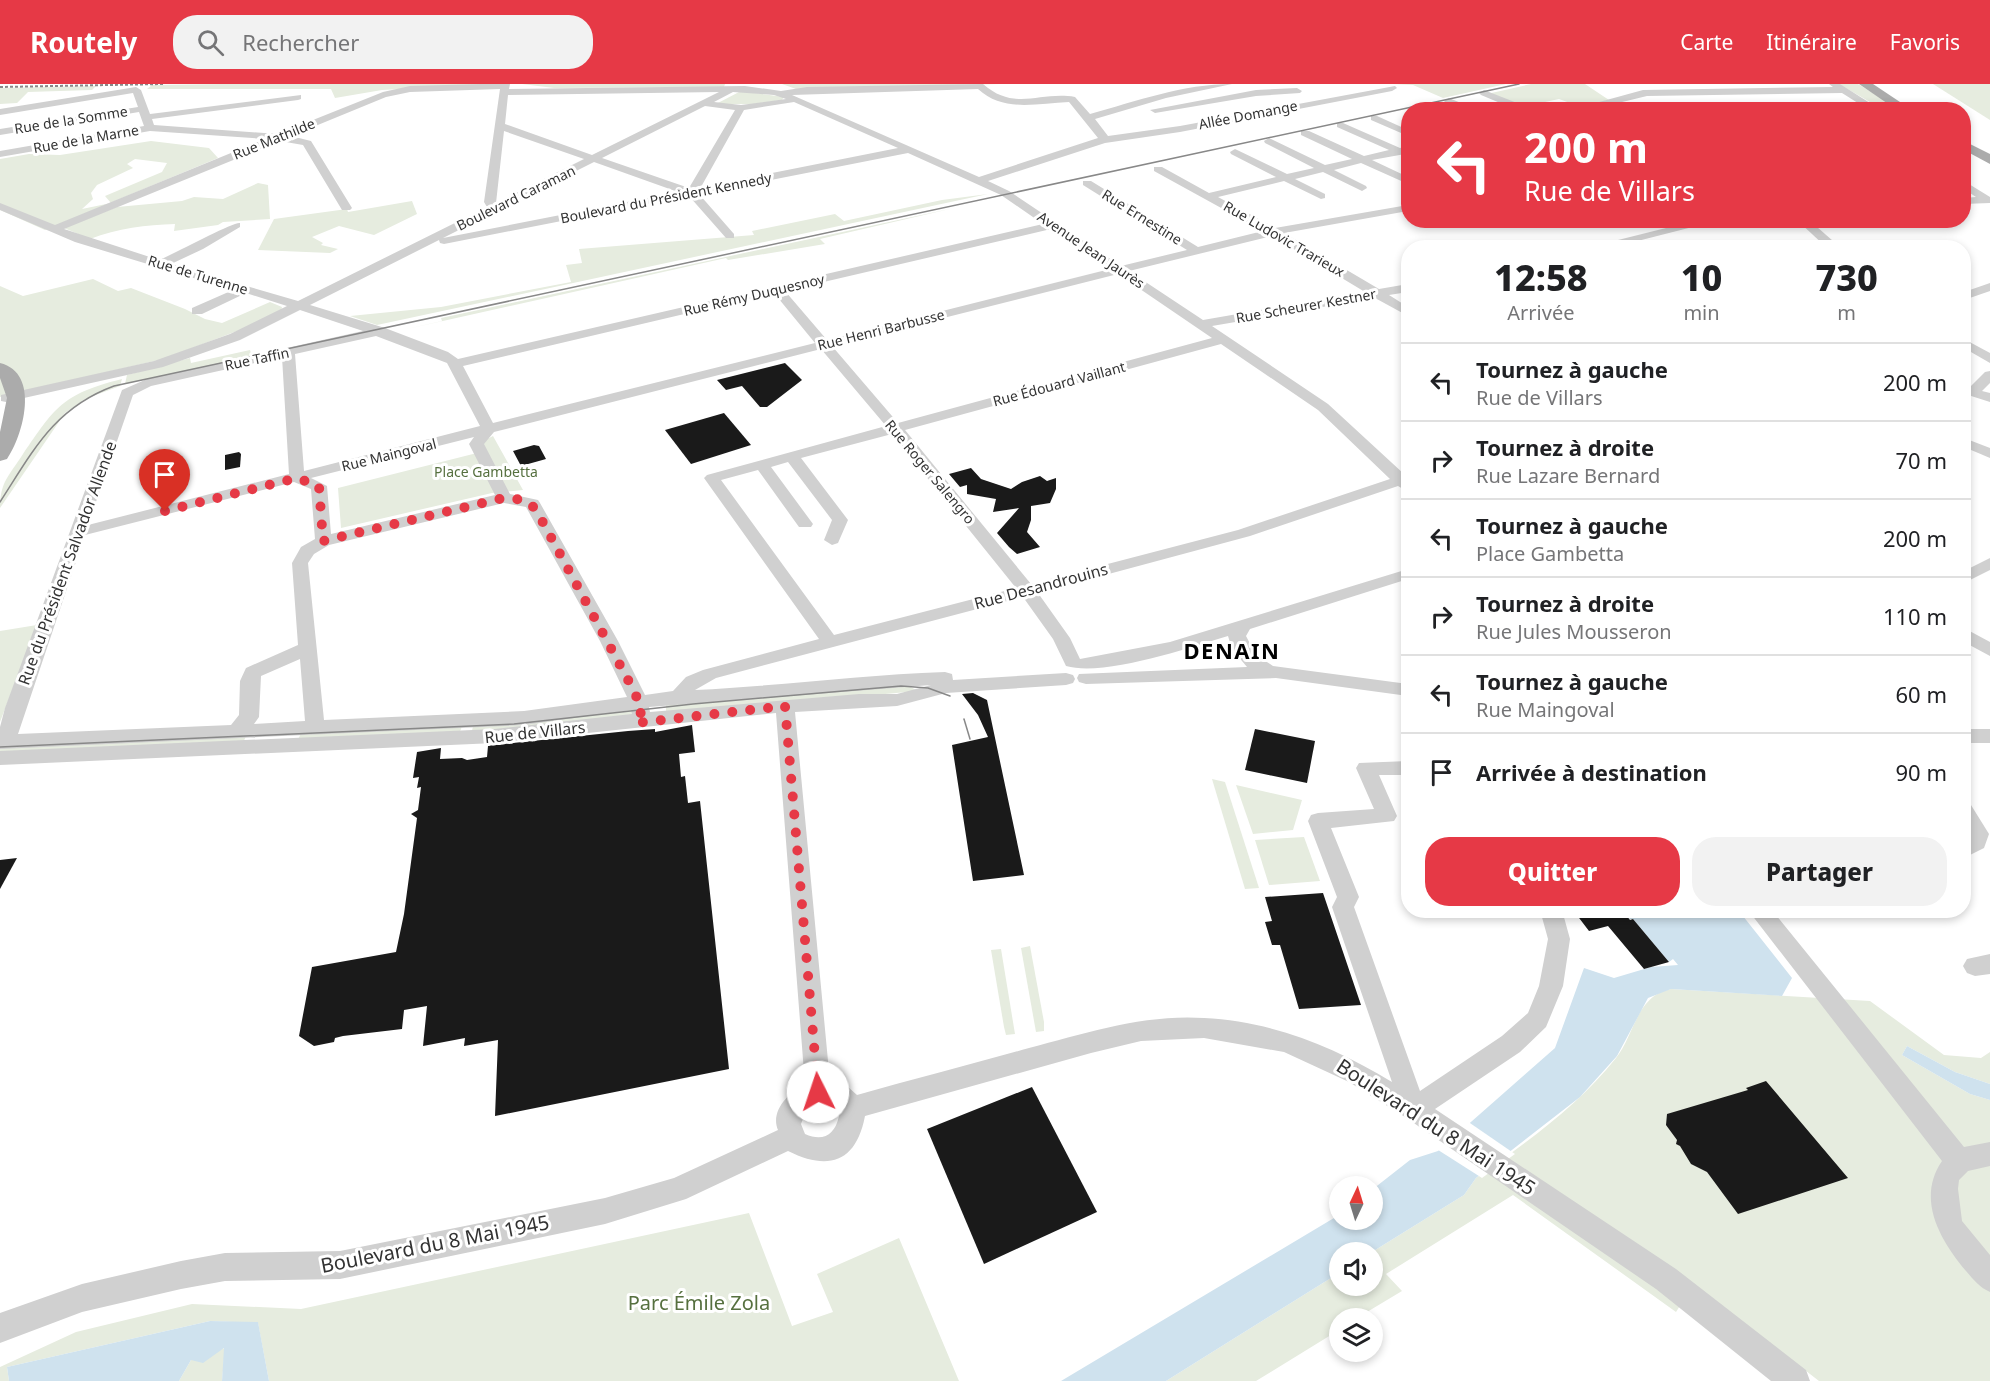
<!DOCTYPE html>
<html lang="fr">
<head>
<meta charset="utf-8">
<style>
	:root { --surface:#fff; --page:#f2f2f2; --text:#202124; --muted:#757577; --line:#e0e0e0; --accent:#e63946 }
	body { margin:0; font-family:"Noto Sans",sans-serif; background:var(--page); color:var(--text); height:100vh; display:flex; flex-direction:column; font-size:22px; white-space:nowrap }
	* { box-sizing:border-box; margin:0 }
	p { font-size:20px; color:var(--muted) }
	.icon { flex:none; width:33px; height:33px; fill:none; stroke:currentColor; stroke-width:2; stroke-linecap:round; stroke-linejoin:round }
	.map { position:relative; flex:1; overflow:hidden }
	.details { position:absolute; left:1401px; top:156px; width:570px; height:678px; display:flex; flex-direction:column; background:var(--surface); border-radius:24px; box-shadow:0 3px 9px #0003 }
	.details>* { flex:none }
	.hud { position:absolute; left:1401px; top:18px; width:570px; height:126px; border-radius:24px; box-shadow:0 3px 9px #0003; background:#e63946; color:#fff; overflow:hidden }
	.needle { width:39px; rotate:4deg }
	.tools { position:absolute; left:1329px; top:1092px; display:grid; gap:12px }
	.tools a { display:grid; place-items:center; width:54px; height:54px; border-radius:50%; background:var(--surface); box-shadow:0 3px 9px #0003; font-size:30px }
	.pin { position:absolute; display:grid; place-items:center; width:51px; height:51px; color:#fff; margin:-62px -26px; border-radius:50% 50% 50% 0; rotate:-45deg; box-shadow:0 0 6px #0007 }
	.pin .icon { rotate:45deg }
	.me { position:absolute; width:66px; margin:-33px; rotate:356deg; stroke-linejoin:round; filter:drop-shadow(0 0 4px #0008) }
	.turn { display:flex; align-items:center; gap:21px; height:126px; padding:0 24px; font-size:27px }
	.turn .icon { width:78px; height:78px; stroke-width:2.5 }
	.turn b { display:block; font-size:42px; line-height:51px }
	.eta { display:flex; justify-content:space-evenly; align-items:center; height:102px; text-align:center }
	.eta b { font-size:36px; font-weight:800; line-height:42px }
	.action { display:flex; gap:12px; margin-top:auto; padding:12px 24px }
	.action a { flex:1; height:69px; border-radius:24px; background:var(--accent); color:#fff; font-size:24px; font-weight:800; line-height:69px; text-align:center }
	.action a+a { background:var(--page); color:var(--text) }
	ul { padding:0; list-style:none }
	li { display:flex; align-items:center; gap:18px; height:78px; padding:0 24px; border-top:2px solid var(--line) }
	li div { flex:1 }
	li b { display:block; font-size:22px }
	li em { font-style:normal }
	header { display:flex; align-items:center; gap:36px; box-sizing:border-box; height:84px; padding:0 30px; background:var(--accent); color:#fff }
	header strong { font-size:28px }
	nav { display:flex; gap:33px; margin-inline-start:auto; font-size:21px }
	.search { width:420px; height:54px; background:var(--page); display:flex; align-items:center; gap:15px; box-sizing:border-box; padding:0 21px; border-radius:24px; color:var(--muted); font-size:22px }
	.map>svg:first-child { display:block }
	.green { fill:#e6ecdf; fill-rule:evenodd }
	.water { fill:#cfe2ee }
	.pier { fill:#fff }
	.building { fill:#1a1a1a }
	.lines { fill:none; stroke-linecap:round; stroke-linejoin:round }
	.minor { fill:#d0d0d0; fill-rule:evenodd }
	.major { fill:#ababab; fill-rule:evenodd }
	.tram { stroke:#888; stroke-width:1.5 }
	.rail { stroke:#888; stroke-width:2; stroke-dasharray:3 2; stroke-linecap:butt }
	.route { stroke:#e63946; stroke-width:10; stroke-dasharray:0 18 }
	.labels { text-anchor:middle; stroke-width:6; stroke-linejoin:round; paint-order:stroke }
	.far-street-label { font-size:14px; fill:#333; stroke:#fff }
	.far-park-label { font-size:14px; fill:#56703f; stroke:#fff }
	.street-label { font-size:16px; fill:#333; stroke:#fff }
	.near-street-label { font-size:20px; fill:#333; stroke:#fff }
	.near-park-label { font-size:20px; fill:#56703f; stroke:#fff }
	.district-label { font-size:22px; font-weight:bold; letter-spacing:1.5px; fill:#000; stroke:#fff }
</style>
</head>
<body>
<header>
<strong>Routely</strong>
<div class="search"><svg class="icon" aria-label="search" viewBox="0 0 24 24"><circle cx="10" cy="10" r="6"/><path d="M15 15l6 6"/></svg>Rechercher</div>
<nav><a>Carte</a><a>Itinéraire</a><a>Favoris</a></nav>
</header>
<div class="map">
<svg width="1990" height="1297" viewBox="0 0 1990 1297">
	<rect width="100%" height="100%" fill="#fff"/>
	<g class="green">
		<path d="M223 0H497L382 6 335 14 331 5H147L152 1Z"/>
		<path d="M522 0H725L724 3 554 4Z"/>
		<path d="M782 0H999L796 5Z"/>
		<path d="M1392 0H1506L1443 14 1413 1Z"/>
		<path d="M1531 0H1585L1609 16 1581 23 1559 15 1522 23 1487 10Z"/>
		<path d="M1839 0H1858L1899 25H1882Z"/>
		<path d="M1933 0H1990V36Z"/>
		<path d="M96 2 92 6 28 8 17 19 0 20V4Z"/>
		<path d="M741 7 784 13 782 16 754 20H716Z"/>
		<path d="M151 57 209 64 218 74 45 146 0 126V75L29 70 60 71ZM135 75 167 79 162 88 105 112 111 119 82 125 93 115 91 109 97 101 133 84 127 80Z"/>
		<path d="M258 99 268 101 270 135 223 138 218 141 174 147 175 140C146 141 118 144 90 155L64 144 117 123 182 117 194 113 223 115Z"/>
		<path d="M988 110 377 241 350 232 441 223 571 198 566 181 582 179 579 165 754 151 752 147 835 130 844 137 942 116Z"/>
		<path d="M412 117 417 130 374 151 339 142 312 153 323 159 321 161 338 165 330 169 258 166 274 135 347 125 348 128Z"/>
		<path d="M954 124 820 155 825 160 728 176 726 174 398 247 442 237 441 234Z"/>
		<path d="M93 195 118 207 131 204 185 225 205 235 222 239 270 218 282 223 281 227 245 244 163 275 0 313V202L23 212Z"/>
		<path d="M250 266 252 272 125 300 127 291 190 274 191 279Z"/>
		<path d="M122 295 120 302 85 315 65 329 0 424C0 398 9 392 23 370 54 325 61 310 122 295Z"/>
		<path d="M493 352 523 406 492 409 341 444 338 404 477 369 483 357Z"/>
		<path d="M37 541 0 638V547Z"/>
		<path d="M905 600 918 607 666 630V620Z"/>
		<path d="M635 624 634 632 471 650 474 639Z"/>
		<path d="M463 640 459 650 297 658 302 647Z"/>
		<path d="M247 650 242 661 0 671V662Z"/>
		<path d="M1212 695 1225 698 1259 804 1245 805Z"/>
		<path d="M1236 701 1302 716 1293 746 1253 750Z"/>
		<path d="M1304 753 1320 797 1269 801 1255 756Z"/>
		<path d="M1030 862 1044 938V947L1036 948 1021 864Z"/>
		<path d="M1001 865 1015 950 1006 951 1004 943 991 866Z"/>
		<path d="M1671 905 1870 917 1944 971 1981 974 1990 968V1000L1955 988 1907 962 1902 971 1970 1010 1990 1016V1297H1819L1694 1200 1676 1228 1513 1111 1386 1190 1402 1207 1357 1234H1340L1339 1246 1256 1297H1166L1339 1189 1340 1202H1372V1168L1464 1111 1476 1094C1526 1059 1578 1022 1616 974 1635 950 1636 912 1671 905Z"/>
		<path d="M749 1129 792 1242 833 1228 817 1190 899 1154 959 1297H269L258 1239 210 1237 7 1283 9 1297H0V1283L76 1248 192 1220 301 1225Z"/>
		<path d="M225 1264 222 1297H179L191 1276Z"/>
	</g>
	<g class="water">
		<path d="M1622 827H1739L1792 894 1782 912 1671 905 1648 914 1617 972 1580 1013 1476 1094 1464 1111 1372 1168H1340L1339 1189 1166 1297H1061L1339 1131 1340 1136H1372L1373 1105 1410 1076 1438 1067 1555 964 1584 884 1614 894 1651 883 1678 881 1673 875 1669 878 1633 835H1630Z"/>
		<path d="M1907 962 1955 988 1990 1000V1016L1970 1010 1902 971Z"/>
		<path d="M210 1237 258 1238 269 1297H222L224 1264 203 1279 191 1276 179 1297H9L7 1283Z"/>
	</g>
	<path class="pier" d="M1467 1037 1515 1070 1482 1094 1435 1064Z"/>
	<g class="building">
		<path d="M785 279 802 296 767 323H760L742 302 726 306 717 296Z"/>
		<path d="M724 329 751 361 691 380 665 346Z"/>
		<path d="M534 361 539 362 546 375 521 382 513 367Z"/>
		<path d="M239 368 241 370 240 383 225 386V371Z"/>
		<path d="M971 384 981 395 1011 405 1022 398 1040 392 1047 397 1056 394V405L1050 419 1031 422V436L1027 448 1040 463 1017 470 1009 463 997 449 1019 424 993 428 996 415 967 410V401L960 403 949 390Z"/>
		<path d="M973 609 987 616 1024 791 973 797 952 661 988 653 978 631 962 610Z"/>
		<path d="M692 641 695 668 679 670 681 693 685 692 688 719 700 717 729 985 495 1032 498 956 464 962 465 954 423 962 427 922 404 926 402 945 343 952 335 954 334 958 314 962 299 952 312 883 396 868 404 830 417 734 411 730 418 726 421 703 417 704 419 693 413 694 417 668 441 664 440 675 462 674 467 676 487 673 488 662 494 661 628 647 655 645V648Z"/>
		<path d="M1255 645 1315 657 1307 699 1245 686Z"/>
		<path d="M17 774 0 805V776Z"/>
		<path d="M1323 809 1361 921 1299 925 1280 861H1272L1265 838 1272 837 1265 813Z"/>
		<path d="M1573 826H1622L1630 836 1633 835 1669 878 1644 885 1608 842 1589 847Z"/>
		<path d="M1766 997 1848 1094 1738 1130 1707 1088 1691 1080 1680 1062 1676 1060 1677 1056 1666 1041 1667 1030 1748 1006 1746 1004Z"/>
		<path d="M1032 1003 1097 1128 984 1180 927 1045Z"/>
	</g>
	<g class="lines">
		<g class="minor">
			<path d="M481 0H510L509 5 745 2 781 7 807 3 983 0C1015 28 1039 7 1075 13L1090 30C1137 17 1183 0 1232 0L1166 14 1095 35 1108 52 1180 42 1395 2 1397 4 1392 7 1180 48 1105 59 988 97 1009 107 1121 182 1187 166 1083 101V97H1091L1198 163 1263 147 1154 87V83H1162L1209 109 1276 93 1231 70 1230 68 1235 65 1287 90 1314 84 1265 59 1264 57 1269 54 1325 81 1352 75 1301 51V47H1309L1364 72 1389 66 1337 43V39H1343L1400 64 1408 62V68L1405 70 1372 76 1408 93V100L1361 79 1334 86 1366 102 1367 104 1362 107 1323 88 1295 95 1325 110V114L1321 115 1284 97 1218 113 1275 144 1408 121V127L1284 149 1379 205 1408 200V208L1389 211 1408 223V232L1375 214 1212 242 1328 320 1404 390 1408 389V408L1398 402 1250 452 1038 509 1070 554 1080 575 1170 558 1408 485V495L1250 545 1246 552 1256 571 1273 582 1408 600V612L1276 594 1086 600 1079 598 1077 594 1079 590 1247 583 1232 565 1228 552C1188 564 1104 593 1066 582L1053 555 1023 513 716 594 695 606C779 602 861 591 945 588L952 590 953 596 1066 589 1073 591 1075 595 1073 599 1066 601 946 609 897 622 795 628 830 998 847 1002 857 1011C914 995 972 980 1029 964 1086 949 1144 930 1204 934 1271 937 1335 963 1392 998L1332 823 1337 813 1308 737 1311 731 1318 729 1374 725 1356 684 1359 679 1408 677V691H1379L1397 732 1394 737 1331 744 1359 813 1354 823 1420 1007 1502 952 1528 929 1539 902 1548 855 1540 826H1562L1570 855 1563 902 1546 943 1520 968 1435 1025 1676 1185 1806 1286 1810 1297H1771L1656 1205 1405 1033 1349 998 1284 968 1204 954 1141 957 1091 969 865 1032C856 1079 828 1087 788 1067L686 1115 605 1140 340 1195 225 1197 181 1205 82 1228 0 1259V1229L82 1200 181 1177 225 1169 340 1167 605 1114 674 1094 778 1046C770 1028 788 1008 805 1001L776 629 495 659 0 681V667L495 645 632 630 631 626 524 641 0 665V643L5 624 122 306 147 295 363 247 300 226 240 256 163 283 6 318 1 317V311L154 277 230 250 287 222 246 209 202 230H192V224L233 206 75 158 0 126V119L55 141 265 55 150 47 0 73V67L144 42 139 28 0 51V45L138 23 133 9 0 31V25L136 3 141 6 150 30 301 11V15L298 16 152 35 154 41 278 50 383 8 410 2ZM500 5 484 118 487 123 298 217 171 180 203 165 240 143V139C234 137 172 171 159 176L64 145 280 57 303 61 342 126H350L352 124 311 57 291 52 386 13 410 8ZM978 5C1004 29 1037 19 1069 18L1098 54 979 93 792 11ZM719 8 592 71 505 40 508 11ZM733 8 774 11 786 15 741 21 714 18ZM794 18 898 64 701 103 744 26ZM705 22 735 26 689 104 602 74ZM504 47 584 75 496 119ZM908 69 1001 111 1043 140 458 275 448 268 385 244 310 221 439 156 440 159 444 160 689 112 726 154H734V150L699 110ZM594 78 678 108 443 154ZM1051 145 1110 185 827 256 785 207ZM1272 152 1365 208 1203 236 1129 187ZM1118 190 1212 254 898 339 832 262ZM774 209 815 259 493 339 463 282ZM376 252 447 279 480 342 304 387 295 270ZM1221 260 1318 326 1390 395 1238 446 1031 500 905 346ZM821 265 886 342 707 391 704 394 819 555 703 586 686 593 673 607 645 611 618 557 540 419 538 416 510 410 484 360 494 348ZM282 273 289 390 88 441 133 311 151 302ZM892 350 1016 504 834 551 721 396 758 386 799 443H811L813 440 771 383 788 378 832 436 824 456 832 461 838 459 848 436 801 374ZM474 353 469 360 495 411 331 450 327 402 311 394ZM294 398 311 405 315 455 301 463 292 479 298 561 246 584 240 597 239 631 231 641 18 650 85 451ZM504 419 526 423 600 557 627 613 524 627 324 636 308 479 314 470 329 461ZM300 575 305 637 254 640 259 633 261 592ZM931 601 897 610H859L650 628 649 623ZM818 1019 832 1021 839 1032C835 1051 823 1058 805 1050L801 1040 806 1027Z"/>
			<path d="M1829 0H1840L1881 26H1869L1842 9 1647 12 1589 26H1570L1643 6 1833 3Z"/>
			<path d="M1297 4 1302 7 1300 9 1256 12 1155 29 1150 26 1256 6Z"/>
			<path d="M1484 6 1530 24 1531 26H1517L1481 11 1479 9Z"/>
			<path d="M1449 14 1473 24 1474 26H1461L1446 19 1444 17Z"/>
			<path d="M1412 22 1417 26 1408 27 1409 23Z"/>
			<path d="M1371 32H1377L1408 46V52L1371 36Z"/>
			<path d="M1964 97 1990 113V119L1964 120V114L1976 113 1964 105Z"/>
			<path d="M1698 136H1720L1610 164H1586Z"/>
			<path d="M1797 136H1809L1841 164H1827Z"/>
			<path d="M1935 136H1947L1948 138 1942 141Z"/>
			<path d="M1990 199V207L1964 216V208Z"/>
			<path d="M1964 255 1990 269V279L1964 264Z"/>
			<path d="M1990 287V299L1982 307 1990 309V318L1968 311V305L1985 288Z"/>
			<path d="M1964 354 1990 364V374L1964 363Z"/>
			<path d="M1990 474V486L1964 499V487Z"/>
			<path d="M1964 544 1990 558V572L1964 558Z"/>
			<rect x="1964" y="645" width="26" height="14"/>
			<path d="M1964 718 1971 721 1989 750 1984 764 1964 774V756L1967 750 1964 743Z"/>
			<path d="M1748 826H1772L1964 1063 1990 1058V1082L1968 1087 1959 1096 1958 1105 1962 1137 1990 1171V1208C1979 1203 1974 1196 1966 1187 1940 1156 1916 1115 1942 1077Z"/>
			<path d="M1990 870V890L1975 892 1967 889 1963 882 1967 875Z"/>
		</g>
		<g class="major">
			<path d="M1859 0H1873L1912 26H1897Z"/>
			<path d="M1964 57 1990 70V80L1964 66Z"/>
			<path d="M0 279C41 289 23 352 7 375L0 377V348L7 314 0 294Z"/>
		</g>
		<g class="tram">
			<path d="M0 418C33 367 54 324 114 302L1519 0"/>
			<path d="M964 635 970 655"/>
			<path d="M0 663 514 640 693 620 901 602 928 604 950 612"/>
		</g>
		<path class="rail" d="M0 3 164 0"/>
	</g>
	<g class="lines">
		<path class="route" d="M165 427 297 394 319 402 323 457 504 414C525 416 529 414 540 433L634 607 642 626 636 639 785 622 818 1008"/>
	</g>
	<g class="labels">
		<g class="far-street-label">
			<text transform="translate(1248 31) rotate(-11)" y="5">Allée Domange</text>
			<text transform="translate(71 36) rotate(-9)" y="5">Rue de la Somme</text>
			<text transform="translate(86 55) rotate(-10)" y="5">Rue de la Marne</text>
			<text transform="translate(274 55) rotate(-22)" y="5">Rue Mathilde</text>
			<text transform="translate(516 114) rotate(-26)" y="5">Boulevard Caraman</text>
			<text transform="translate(666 114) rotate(-11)" y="5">Boulevard du Président Kennedy</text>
			<text transform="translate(1142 133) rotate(32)" y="5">Rue Ernestine</text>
			<text transform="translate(1284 155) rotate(30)" y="5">Rue Ludovic Trarieux</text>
			<text transform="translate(1091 166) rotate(34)" y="5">Avenue Jean Jaurès</text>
			<text transform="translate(198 191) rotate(17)" y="5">Rue de Turenne</text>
			<text transform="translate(754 211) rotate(-13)" y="5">Rue Rémy Duquesnoy</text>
			<text transform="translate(1306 222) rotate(-10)" y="5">Rue Scheurer Kestner</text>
			<text transform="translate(881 246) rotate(-14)" y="5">Rue Henri Barbusse</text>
			<text transform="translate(257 275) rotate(-12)" y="5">Rue Taffin</text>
			<text transform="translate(1059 300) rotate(-15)" y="5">Rue Édouard Vaillant</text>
			<text transform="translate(389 371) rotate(-14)" y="5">Rue Maingoval</text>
			<text transform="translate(930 388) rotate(50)" y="5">Rue Roger Salengro</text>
		</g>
		<g class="far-park-label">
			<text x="486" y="393">Place Gambetta</text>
		</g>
		<g class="street-label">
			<text transform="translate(67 479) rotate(-70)" y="6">Rue du Président Salvador Allende</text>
			<text transform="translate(1041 502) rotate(-15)" y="6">Rue Desandrouins</text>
			<text transform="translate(535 648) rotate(-6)" y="6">Rue de Villars</text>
		</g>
		<g class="near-street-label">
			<text transform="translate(1436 1043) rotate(33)" y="7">Boulevard du 8 Mai 1945</text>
			<text transform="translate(435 1160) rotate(-11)" y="7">Boulevard du 8 Mai 1945</text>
		</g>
		<g class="near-park-label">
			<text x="699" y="1226">Parc Émile Zola</text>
		</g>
		<g class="district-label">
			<text x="1232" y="575">DENAIN</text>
		</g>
	</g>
</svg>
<div class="tools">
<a><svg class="needle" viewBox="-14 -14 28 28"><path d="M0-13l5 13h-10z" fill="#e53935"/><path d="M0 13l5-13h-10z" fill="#757577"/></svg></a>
<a><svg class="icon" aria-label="sound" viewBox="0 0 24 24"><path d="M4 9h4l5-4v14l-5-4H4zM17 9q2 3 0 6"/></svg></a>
<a><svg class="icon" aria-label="layers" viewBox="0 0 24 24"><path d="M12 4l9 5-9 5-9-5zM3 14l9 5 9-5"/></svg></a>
</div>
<div class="pin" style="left:165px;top:427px;background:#d93025"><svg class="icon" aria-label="arrive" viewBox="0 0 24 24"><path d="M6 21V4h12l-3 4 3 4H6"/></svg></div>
<svg class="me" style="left:818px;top:1008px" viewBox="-20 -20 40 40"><circle r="19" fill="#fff"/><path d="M0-13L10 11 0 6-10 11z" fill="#e63946"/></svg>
<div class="hud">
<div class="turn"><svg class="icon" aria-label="left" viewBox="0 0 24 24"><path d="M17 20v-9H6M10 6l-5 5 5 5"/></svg><div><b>200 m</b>Rue de Villars</div></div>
</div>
<section class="details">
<div class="eta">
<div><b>12:58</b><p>Arrivée</p></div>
<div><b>10</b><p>min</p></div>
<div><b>730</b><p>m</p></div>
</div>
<ul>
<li><svg class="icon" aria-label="left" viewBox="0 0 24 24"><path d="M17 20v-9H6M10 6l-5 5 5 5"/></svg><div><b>Tournez à gauche</b><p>Rue de Villars</p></div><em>200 m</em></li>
<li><svg class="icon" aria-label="right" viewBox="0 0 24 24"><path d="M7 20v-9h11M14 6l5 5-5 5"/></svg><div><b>Tournez à droite</b><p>Rue Lazare Bernard</p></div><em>70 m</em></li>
<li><svg class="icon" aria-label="left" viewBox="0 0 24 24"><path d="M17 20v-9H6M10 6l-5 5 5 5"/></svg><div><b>Tournez à gauche</b><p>Place Gambetta</p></div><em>200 m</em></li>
<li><svg class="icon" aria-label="right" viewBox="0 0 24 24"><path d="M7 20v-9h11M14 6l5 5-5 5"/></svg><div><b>Tournez à droite</b><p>Rue Jules Mousseron</p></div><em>110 m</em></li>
<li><svg class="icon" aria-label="left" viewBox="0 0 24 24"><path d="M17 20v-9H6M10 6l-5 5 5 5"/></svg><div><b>Tournez à gauche</b><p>Rue Maingoval</p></div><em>60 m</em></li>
<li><svg class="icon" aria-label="arrive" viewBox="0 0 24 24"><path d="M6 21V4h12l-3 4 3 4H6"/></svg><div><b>Arrivée à destination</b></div><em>90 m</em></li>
</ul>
<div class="action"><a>Quitter</a><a>Partager</a></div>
</section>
</div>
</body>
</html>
